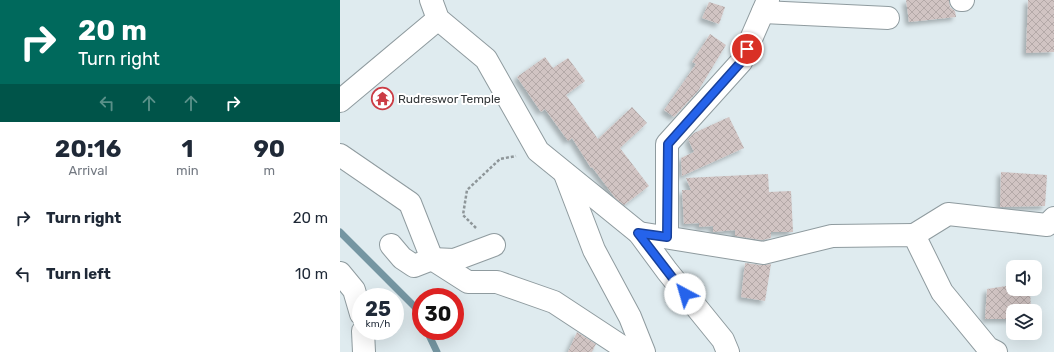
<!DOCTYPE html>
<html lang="en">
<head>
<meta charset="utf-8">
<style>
	:root { --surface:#fff; --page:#f2f2f3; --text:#1f2937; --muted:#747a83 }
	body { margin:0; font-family:Rubik,sans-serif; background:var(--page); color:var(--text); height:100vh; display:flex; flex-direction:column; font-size:15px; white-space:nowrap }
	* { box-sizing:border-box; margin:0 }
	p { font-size:13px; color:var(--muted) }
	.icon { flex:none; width:22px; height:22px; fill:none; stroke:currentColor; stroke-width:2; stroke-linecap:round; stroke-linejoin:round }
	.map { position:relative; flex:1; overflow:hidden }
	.details { display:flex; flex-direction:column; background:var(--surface); width:340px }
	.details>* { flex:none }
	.hud { background:#00695c; color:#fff; overflow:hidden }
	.tools { position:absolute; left:666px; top:260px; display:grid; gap:8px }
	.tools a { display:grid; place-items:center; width:36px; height:36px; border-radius:8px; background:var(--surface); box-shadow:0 4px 16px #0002; font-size:20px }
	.speed { position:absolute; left:12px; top:288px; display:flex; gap:8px; font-size:20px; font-weight:700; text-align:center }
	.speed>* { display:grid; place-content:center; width:52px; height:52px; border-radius:50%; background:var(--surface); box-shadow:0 4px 16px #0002; line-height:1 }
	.speed small { font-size:10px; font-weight:400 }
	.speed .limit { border:6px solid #d22; background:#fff; color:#111 }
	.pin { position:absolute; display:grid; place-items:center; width:34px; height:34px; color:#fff; margin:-17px; border:2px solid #fff; border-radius:50%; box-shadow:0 1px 4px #0007 }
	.me { position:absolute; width:44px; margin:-22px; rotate:321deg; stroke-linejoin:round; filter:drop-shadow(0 0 3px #0008) }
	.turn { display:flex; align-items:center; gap:14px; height:84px; padding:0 12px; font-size:18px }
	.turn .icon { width:52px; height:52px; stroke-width:2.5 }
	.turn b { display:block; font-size:28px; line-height:34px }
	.lanes { display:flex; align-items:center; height:38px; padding:0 12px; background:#0003; justify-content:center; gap:20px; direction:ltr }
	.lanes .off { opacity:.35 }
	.eta { display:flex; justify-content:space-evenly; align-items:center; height:68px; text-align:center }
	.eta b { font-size:24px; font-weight:700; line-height:28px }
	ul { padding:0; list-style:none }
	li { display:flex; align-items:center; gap:12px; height:56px; padding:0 12px }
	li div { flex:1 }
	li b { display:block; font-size:15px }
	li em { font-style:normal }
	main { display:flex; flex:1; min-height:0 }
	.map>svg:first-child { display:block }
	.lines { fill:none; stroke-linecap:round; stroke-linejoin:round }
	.stream { stroke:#7596a2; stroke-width:7 }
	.building { fill:url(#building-cross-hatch); filter:url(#shadow) }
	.street-casing { stroke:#8f9b9f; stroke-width:24 }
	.path { stroke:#8e9699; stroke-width:2.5; stroke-dasharray:3 2; stroke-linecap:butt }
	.street { stroke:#fff; stroke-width:22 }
	.route-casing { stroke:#184099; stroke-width:10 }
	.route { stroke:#2563eb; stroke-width:7 }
	.labels { text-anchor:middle; stroke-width:4; stroke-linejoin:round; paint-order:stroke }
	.poi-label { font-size:12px; fill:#333739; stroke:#fff; text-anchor:start }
</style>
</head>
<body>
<main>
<section class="details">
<div class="hud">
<div class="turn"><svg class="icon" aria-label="right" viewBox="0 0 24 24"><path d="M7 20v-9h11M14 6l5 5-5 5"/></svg><div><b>20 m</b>Turn right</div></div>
<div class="lanes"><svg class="icon off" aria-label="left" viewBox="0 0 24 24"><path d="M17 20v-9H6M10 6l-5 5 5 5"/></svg><svg class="icon off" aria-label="ahead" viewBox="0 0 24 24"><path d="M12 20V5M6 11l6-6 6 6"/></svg><svg class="icon off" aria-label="ahead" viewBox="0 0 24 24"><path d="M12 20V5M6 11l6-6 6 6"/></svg><svg class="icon" aria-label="right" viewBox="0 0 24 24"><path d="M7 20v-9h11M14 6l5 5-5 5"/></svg></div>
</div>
<div class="eta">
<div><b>20:16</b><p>Arrival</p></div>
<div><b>1</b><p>min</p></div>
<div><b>90</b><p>m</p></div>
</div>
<ul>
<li><svg class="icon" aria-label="right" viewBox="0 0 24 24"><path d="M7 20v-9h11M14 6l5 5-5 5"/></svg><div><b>Turn right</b></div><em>20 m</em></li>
<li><svg class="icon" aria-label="left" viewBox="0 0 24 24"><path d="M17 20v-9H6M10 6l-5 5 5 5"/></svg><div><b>Turn left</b></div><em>10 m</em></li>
</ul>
</section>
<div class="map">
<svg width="714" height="352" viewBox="0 0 714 352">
	<defs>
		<pattern id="building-cross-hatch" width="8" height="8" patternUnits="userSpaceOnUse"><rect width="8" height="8" fill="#d1c4c3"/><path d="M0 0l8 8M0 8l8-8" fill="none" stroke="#b4a9a8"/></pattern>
		<filter id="shadow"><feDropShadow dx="-3.5" dy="3.5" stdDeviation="2" flood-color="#0004"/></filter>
	</defs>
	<rect width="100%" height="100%" fill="#dfebef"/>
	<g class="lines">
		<g class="stream">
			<path d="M0 232 75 307 81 319"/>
			<path d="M87 331 97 352"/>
		</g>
	</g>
	<g class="building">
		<path d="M566 0H609L610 7 615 11 616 17 569 22Z"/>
		<path d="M688 0H714V52L686 53Z"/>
		<path d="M369 2 385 7 379 24 362 18Z"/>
		<path d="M370 34 386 45 358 91 334 117 324 110 356 64 352 62Z"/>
		<path d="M205 57 213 68 228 58 245 81 226 95 258 139 292 107 307 123 280 148 309 186 284 205 276 199 252 167 251 168 232 138 228 141 205 109 201 112 177 77Z"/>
		<path d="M389 117 404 148 342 176 341 158 354 152 348 139 354 133Z"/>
		<path d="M661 172 707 175 705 206 660 207Z"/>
		<path d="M428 174 429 192 451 191 453 232H431V238L422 240 395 236V230L373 232V226L359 227V223L344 224 342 190H351L346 178Z"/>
		<path d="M405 263 421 265 431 264 425 301 401 297Z"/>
		<path d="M673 285V289H690L691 311H673V319H645L647 289Z"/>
		<path d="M237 332 256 344 252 352H228Z"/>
	</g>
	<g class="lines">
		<defs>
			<g id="street">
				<path d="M91 0 98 19 146 59 198 151 299 233 327 271 383 340 388 352"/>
				<path d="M621 0H623"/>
				<path d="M423 12 548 18"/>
				<path d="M0 101 98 19"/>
				<path d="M0 155 70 203 92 259 128 282H157L214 302 290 352"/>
				<path d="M225 174 254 250 290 317 304 352"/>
				<path d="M299 233 423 253 492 236 574 235 602 292 648 348 656 352"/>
				<path d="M574 235 608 214 707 225 714 218"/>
				<path d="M327 237V144L401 62 428 0"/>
				<path d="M51 245 62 258 74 266 92 259 114 260 154 245"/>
				<path d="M0 273 14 290 21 314"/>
				<path d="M23 331 24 352"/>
			</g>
		</defs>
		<use href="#street" class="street-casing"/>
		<path class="path" d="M136 228 123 215 127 190 160 159 176 156"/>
		<use href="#street" class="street"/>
	</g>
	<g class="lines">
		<defs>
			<path id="route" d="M345 294 298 233 327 237 328 144 401 62 407 49"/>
		</defs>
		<use href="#route" class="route-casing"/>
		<use href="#route" class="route"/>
	</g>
	<defs>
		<symbol id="temple-ring" viewBox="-11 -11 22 22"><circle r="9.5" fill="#fff" stroke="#cb3c45" stroke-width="1.5"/><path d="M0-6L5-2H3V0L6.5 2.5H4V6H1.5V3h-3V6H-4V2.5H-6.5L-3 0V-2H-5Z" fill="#cb3c45"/></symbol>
	</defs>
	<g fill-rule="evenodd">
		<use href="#temple-ring" x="30" y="86" width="25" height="25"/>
	</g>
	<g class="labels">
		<g class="poi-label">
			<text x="58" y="103">Rudreswor Temple</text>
		</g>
	</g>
</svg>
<div class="tools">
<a><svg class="icon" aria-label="sound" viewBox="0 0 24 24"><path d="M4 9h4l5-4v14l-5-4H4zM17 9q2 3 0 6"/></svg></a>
<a><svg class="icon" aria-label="layers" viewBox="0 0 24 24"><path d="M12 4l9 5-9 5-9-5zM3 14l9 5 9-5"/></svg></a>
</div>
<div class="speed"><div>25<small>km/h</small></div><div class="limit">30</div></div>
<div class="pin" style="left:407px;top:49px;background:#d93025"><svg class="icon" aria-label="arrive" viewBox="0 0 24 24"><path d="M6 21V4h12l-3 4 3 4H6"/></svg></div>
<svg class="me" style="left:345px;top:294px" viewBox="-20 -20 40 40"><circle r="19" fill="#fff"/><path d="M0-13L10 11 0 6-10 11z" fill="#2563eb"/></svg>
</div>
</main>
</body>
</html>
